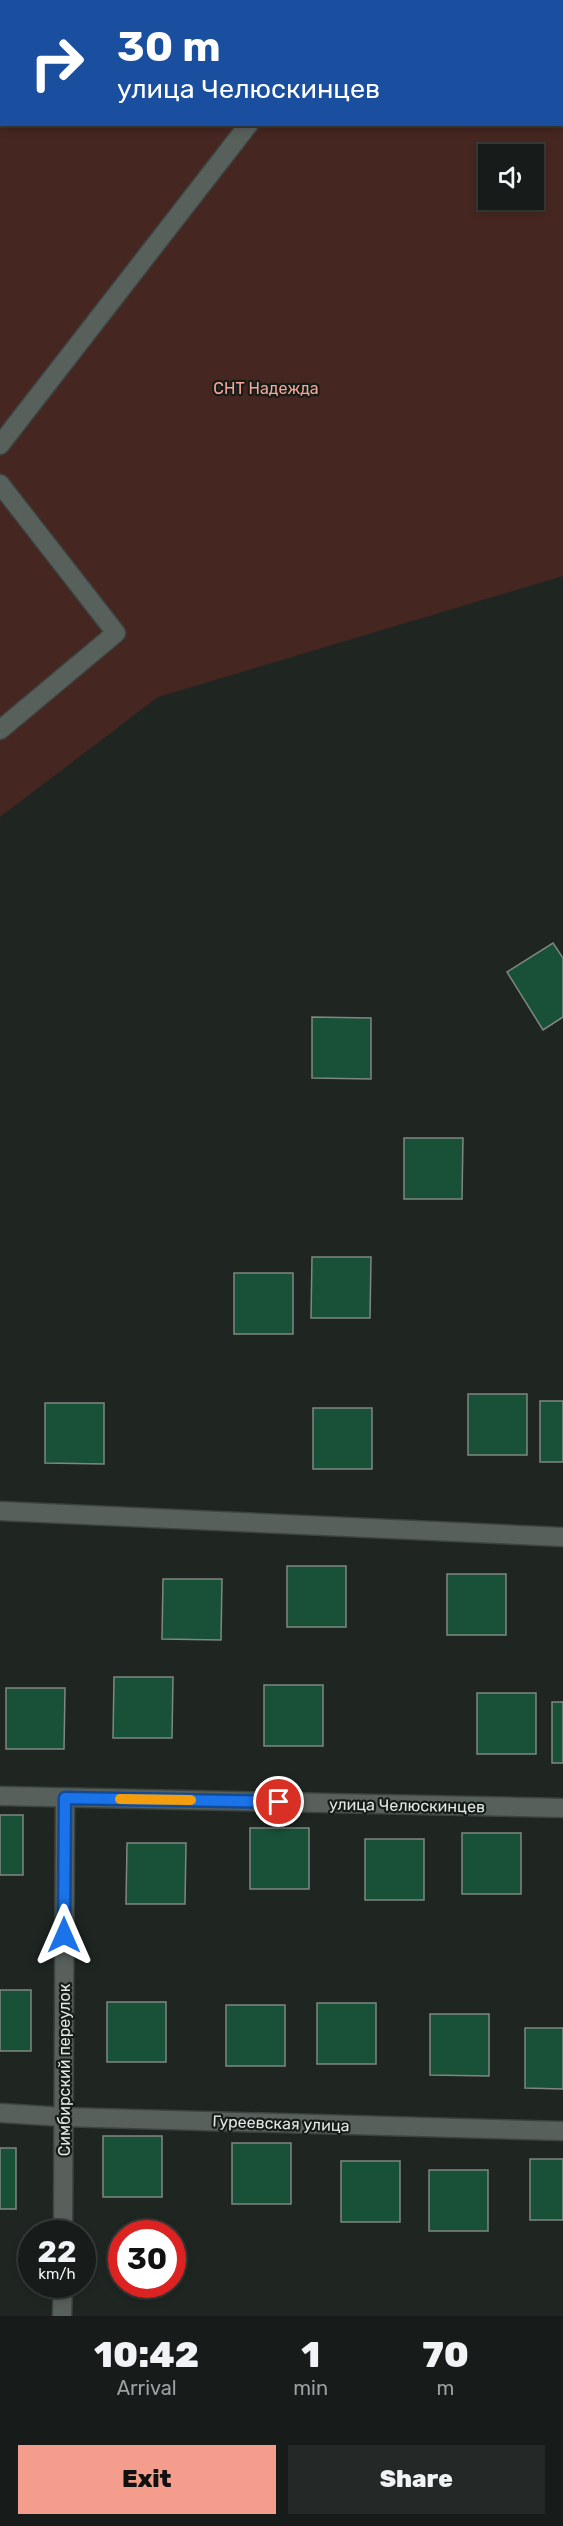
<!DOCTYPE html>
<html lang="en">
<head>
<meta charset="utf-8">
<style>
	:root { --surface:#171c1a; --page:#242927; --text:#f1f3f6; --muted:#9ea1a2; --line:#363a39; --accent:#f49d8c }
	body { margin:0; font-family:Rubik,sans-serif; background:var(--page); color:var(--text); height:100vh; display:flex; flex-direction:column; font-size:22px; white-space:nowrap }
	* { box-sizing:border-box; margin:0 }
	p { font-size:20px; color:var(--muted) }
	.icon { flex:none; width:33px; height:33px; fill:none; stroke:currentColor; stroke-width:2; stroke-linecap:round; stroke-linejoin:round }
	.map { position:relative; height:2316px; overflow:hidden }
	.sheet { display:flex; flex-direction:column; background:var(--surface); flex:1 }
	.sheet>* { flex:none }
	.top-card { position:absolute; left:0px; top:0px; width:564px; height:126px; box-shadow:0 3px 9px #0003,0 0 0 2px var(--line); background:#1a4fa0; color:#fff; overflow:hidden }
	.tools { position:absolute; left:478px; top:144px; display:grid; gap:12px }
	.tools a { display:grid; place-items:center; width:66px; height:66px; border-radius:0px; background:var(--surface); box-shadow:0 3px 9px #0003,0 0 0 2px var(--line); font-size:30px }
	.speed { position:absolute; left:18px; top:2220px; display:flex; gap:12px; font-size:30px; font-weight:700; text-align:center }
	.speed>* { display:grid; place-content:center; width:78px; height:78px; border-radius:50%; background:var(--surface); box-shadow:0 3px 9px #0003,0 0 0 2px var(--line); line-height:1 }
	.speed small { font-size:15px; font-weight:400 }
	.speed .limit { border:9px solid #d22; background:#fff; color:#111 }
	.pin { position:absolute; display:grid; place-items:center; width:51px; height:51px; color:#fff; margin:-26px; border:3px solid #fff; border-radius:50%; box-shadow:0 2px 6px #0007 }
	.me { position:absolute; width:66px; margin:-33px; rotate:0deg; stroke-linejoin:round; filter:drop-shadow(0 0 4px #0008) }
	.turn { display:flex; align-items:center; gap:21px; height:126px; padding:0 18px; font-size:27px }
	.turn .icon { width:78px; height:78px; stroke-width:2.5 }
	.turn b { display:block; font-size:42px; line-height:51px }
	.eta { display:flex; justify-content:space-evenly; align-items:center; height:102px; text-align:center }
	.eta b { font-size:36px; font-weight:800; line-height:42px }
	.button { display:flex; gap:12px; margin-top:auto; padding:12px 18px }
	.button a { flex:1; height:69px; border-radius:0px; background:var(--accent); color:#111; font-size:24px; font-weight:800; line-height:69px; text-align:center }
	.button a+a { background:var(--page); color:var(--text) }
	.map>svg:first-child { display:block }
	.green { fill:#462620; fill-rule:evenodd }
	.building { fill:#195138; stroke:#7f8782; stroke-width:1.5 }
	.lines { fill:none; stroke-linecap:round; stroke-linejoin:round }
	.minor-casing { stroke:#3d4340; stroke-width:21 }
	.minor { stroke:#58605c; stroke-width:18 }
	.route-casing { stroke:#114b97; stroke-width:15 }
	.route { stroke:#1a73e8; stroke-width:10 }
	.slow { stroke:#f59e0b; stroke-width:10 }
	.labels { text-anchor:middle; stroke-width:4.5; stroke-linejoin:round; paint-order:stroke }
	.park-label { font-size:16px; fill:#faa696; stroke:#161d19 }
	.street-label { font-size:16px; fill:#e3e8e5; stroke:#161d19 }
</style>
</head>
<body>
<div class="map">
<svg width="563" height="2316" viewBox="0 0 563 2316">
	<rect width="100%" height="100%" fill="#1f2622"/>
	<path class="green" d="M0 0H563V576L158 697 0 817ZM2 2H562V124H2ZM489 154H534V200H489Z"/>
	<g class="building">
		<path d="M553 943 563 958V1017L543 1030 507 972Z"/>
		<path d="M312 1017 371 1018V1079L312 1078Z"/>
		<path d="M404 1138H463L462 1199H404Z"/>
		<path d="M312 1257H371L370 1318H311Z"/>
		<rect x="234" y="1273" width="59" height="61"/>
		<rect x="468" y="1394" width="59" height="61"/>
		<rect x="540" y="1401" width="23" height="61"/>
		<path d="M45 1403H104V1464L45 1463Z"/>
		<rect x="313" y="1408" width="59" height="61"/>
		<rect x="287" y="1566" width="59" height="61"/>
		<rect x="447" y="1574" width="59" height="61"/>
		<path d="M163 1579H222L221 1640 162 1639Z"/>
		<path d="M114 1677H173L172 1738H113Z"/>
		<rect x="264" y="1685" width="59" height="61"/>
		<path d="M6 1688H65L64 1749H6Z"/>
		<rect x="477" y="1693" width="59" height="61"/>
		<rect x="552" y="1702" width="11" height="61"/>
		<rect x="0" y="1815" width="23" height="60"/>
		<rect x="250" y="1828" width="59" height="61"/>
		<rect x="462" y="1833" width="59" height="61"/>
		<rect x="365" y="1839" width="59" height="61"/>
		<path d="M127 1843H186L185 1904H126Z"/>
		<rect x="0" y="1990" width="31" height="61"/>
		<rect x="107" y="2002" width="59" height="60"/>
		<rect x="317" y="2003" width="59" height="61"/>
		<rect x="226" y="2005" width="59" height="61"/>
		<path d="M430 2014H489V2076L430 2075Z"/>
		<path d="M525 2028H563V2089L525 2088Z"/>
		<rect x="103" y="2136" width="59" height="61"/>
		<rect x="232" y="2143" width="59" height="61"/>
		<rect x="0" y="2148" width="16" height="61"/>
		<rect x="530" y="2159" width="33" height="61"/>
		<rect x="341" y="2161" width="59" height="61"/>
		<rect x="429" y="2170" width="59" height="61"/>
	</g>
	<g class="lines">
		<defs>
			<g id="minor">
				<path d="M14 2 16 0"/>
				<path d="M345 2 346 0"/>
				<path d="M0 20 2 18"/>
				<path d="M0 445 249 124"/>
				<path d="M0 484 116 633 0 730"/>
				<path d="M0 1511 563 1537"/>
				<path d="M0 1796 563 1808"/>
				<path d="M0 2113 64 2117 563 2131"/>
				<path d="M63 2234 65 1798"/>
				<path d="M62 2316 63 2284"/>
			</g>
		</defs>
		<use href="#minor" class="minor-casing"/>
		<use href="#minor" class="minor"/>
	</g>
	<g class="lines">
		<defs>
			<path id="route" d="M64 1935 65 1798 279 1802"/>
		</defs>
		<use href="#route" class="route-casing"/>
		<use href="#route" class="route"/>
		<path class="slow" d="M120 1799 191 1800"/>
	</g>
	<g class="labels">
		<g class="park-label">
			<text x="266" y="394">СНТ Надежда</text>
		</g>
		<g class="street-label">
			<text transform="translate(407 1805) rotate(1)" y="6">улица Челюскинцев</text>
			<text transform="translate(64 2070) rotate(-90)" y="6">Симбирский переулок</text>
			<text transform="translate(281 2123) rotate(2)" y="6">Гуреевская улица</text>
		</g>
	</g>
</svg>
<div class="tools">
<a><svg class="icon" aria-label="sound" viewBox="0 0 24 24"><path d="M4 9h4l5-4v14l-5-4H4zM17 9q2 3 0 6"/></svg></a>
</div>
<div class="speed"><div>22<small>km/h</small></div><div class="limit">30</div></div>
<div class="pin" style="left:279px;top:1802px;background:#d93025"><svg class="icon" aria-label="arrive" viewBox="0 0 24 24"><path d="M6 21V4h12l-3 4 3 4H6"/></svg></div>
<svg class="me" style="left:64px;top:1935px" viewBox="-20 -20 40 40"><path d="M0-17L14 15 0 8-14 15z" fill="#1a73e8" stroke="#fff" stroke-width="4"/></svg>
<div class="top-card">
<div class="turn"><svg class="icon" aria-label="right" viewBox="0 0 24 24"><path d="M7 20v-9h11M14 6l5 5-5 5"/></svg><div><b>30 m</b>улица Челюскинцев</div></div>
</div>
</div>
<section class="sheet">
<div class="eta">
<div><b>10:42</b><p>Arrival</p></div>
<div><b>1</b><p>min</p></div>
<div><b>70</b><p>m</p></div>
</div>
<div class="button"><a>Exit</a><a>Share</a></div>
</section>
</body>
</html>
